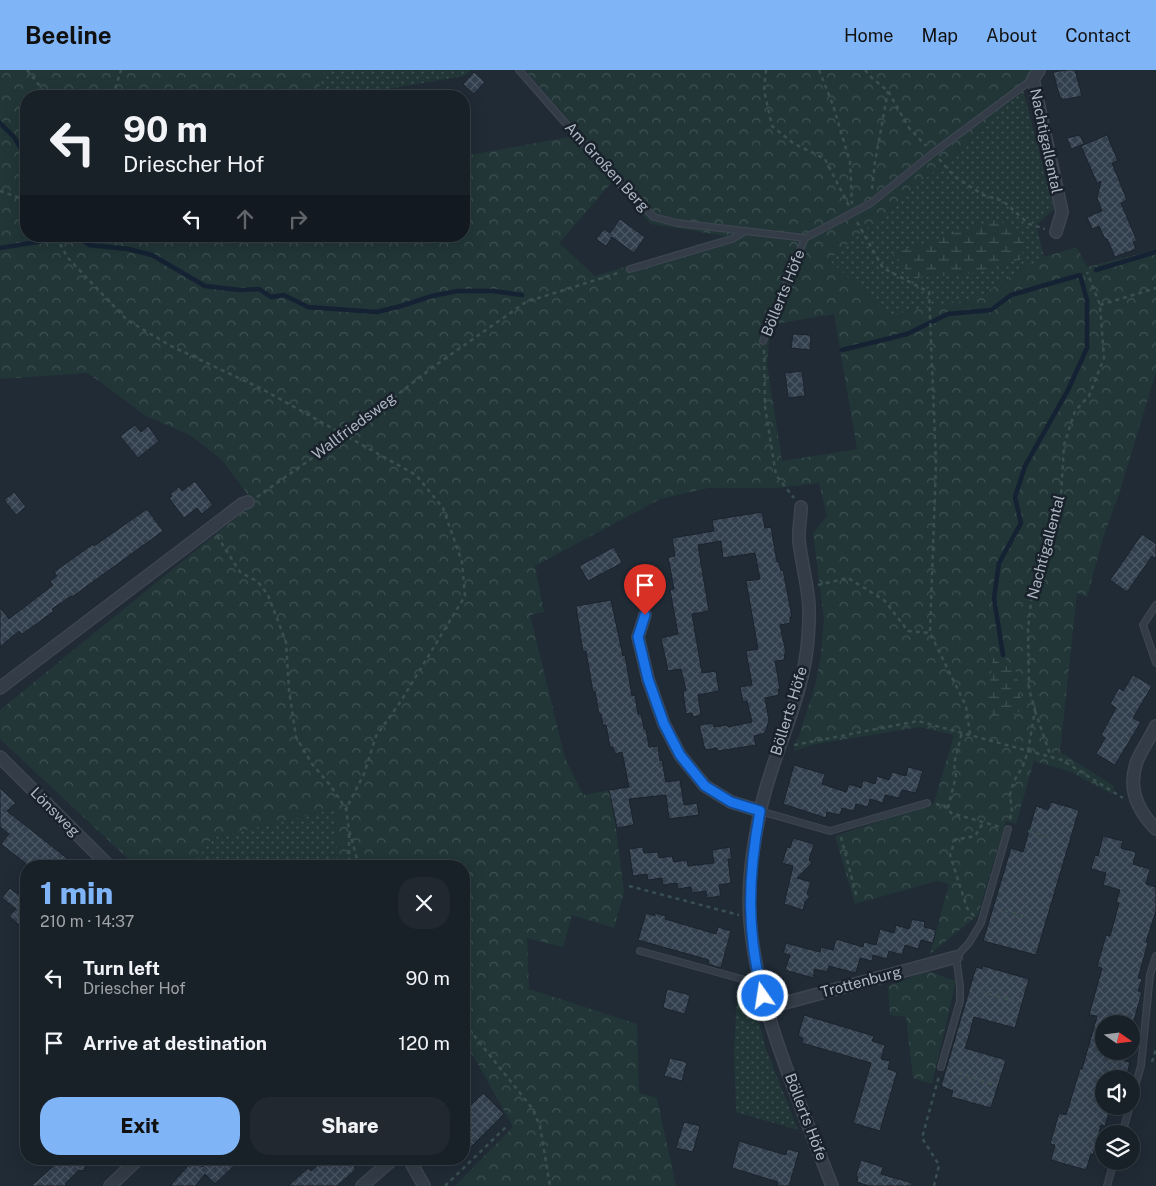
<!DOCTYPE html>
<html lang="en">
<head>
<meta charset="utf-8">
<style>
	:root { --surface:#182028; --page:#212830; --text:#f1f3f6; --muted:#9fa3a8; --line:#363e45; --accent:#7fb4f7 }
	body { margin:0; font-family:"Public Sans",sans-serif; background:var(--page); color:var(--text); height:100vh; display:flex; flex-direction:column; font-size:19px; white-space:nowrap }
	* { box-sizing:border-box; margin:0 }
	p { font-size:16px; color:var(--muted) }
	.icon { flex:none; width:28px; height:28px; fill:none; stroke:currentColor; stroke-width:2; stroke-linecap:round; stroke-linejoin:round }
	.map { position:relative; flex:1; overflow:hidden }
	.sheet { position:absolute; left:20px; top:790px; width:450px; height:305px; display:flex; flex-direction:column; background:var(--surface); border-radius:20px; box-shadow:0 5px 20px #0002,0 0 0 1px var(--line) }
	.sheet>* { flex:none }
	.guide { position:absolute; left:20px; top:20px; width:450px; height:152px; border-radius:20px; box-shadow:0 5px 20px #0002,0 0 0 1px var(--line); background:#182028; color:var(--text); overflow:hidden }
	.needle { width:32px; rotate:104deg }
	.buttons { position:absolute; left:1095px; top:945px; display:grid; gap:10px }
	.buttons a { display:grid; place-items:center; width:45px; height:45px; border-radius:50%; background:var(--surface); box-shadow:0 5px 20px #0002,0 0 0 1px var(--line); font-size:25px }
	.pin { position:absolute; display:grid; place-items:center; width:42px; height:42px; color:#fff; margin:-51px -21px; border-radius:50% 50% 50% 0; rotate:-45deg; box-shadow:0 0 5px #0007 }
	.pin .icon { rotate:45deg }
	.me { position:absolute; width:55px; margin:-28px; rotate:347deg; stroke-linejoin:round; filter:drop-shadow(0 0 4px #0008) }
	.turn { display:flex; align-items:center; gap:18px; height:105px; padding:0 20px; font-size:22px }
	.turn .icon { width:65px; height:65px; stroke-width:2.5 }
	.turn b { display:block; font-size:35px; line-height:42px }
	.lanes { display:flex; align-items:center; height:48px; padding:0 20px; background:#0003; justify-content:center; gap:25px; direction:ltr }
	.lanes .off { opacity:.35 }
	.round { display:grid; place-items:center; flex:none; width:52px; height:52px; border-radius:20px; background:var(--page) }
	.overview { display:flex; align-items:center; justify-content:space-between; height:85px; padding:0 20px }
	h1 { font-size:30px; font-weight:800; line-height:38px; color:var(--accent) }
	.cta { display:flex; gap:10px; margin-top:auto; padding:10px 20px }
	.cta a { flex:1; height:58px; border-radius:20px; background:var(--accent); color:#111; font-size:20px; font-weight:800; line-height:58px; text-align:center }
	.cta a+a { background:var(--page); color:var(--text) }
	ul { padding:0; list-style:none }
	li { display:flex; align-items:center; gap:15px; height:65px; padding:0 20px }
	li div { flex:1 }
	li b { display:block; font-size:19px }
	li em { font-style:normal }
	header { display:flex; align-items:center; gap:30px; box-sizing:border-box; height:70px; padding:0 25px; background:var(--accent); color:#111 }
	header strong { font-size:24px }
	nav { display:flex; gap:28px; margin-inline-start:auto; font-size:18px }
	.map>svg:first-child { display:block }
	.grass { fill:url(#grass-dots) }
	.forest { fill:url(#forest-crowns); fill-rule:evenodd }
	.wetland { fill:url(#wetland-marsh) }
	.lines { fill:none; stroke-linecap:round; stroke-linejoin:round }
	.stream { stroke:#142233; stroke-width:4.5 }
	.building { fill:url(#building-cross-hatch); stroke:#1b232d }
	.service-casing { stroke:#3d4550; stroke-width:8 }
	.minor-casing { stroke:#3d4550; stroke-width:14 }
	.path { stroke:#3a4f50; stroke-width:2.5; stroke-dasharray:4 4; stroke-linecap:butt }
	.service { stroke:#333c47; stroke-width:5.5 }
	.minor { stroke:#333c47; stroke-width:11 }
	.route-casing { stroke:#114b97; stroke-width:12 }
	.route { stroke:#1a73e8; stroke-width:9 }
	.labels { text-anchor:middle; stroke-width:5; stroke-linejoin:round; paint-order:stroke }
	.street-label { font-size:15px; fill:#adb7c4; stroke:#19212b }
</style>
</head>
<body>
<header>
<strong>Beeline</strong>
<nav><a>Home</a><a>Map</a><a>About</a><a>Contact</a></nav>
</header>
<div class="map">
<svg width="1156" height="1116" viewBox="0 0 1156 1116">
	<defs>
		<pattern id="grass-dots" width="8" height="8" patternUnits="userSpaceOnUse" patternTransform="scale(1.25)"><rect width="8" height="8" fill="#223637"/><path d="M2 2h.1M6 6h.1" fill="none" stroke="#3f5152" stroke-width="1.8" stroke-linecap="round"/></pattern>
		<pattern id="forest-crowns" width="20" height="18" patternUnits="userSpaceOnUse" patternTransform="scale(1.25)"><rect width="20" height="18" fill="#223637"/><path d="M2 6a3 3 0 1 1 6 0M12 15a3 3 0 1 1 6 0" fill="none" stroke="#3f5152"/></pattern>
		<pattern id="wetland-marsh" width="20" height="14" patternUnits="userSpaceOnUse" patternTransform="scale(1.25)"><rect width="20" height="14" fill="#223637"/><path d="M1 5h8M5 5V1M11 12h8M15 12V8" fill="none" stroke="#3f5152"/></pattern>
		<pattern id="building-cross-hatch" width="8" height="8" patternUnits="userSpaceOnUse" patternTransform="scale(1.25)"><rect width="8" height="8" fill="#323f4d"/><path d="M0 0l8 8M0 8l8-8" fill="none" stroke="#4d5865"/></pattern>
	</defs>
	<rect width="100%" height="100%" fill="#202b36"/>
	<g class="grass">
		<path d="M324 0H471L464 6 347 26H317Z"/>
		<path d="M1023 20 1054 139 1036 155 1044 187 976 228 889 246 829 190 944 93Z"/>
		<path d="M335 739 338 796H192L212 768Z"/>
		<path d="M737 926 753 931 766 979 798 1060 736 1042 734 981Z"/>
	</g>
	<g class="forest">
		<path d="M0 0H324L317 26H26V166H464V86L570 67 579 61 525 0H1031L1023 20 944 93 829 190 889 245 976 228 1044 187 1077 177 1087 197 1156 180V302L1119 424 1104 465 1087 527 1077 523 1060 682 1114 716 1112 724 1071 702 1034 691 1016 754 1006 751 978 845 930 884 949 814 937 811 855 834 835 766 934 733 954 665 920 657 816 674 794 681 815 616 821 586 824 549 813 463 827 446 819 413 777 418H708L660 429 535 496 544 542 530 545 565 688 583 725 611 720 624 822 614 858 572 845 563 877 527 868 529 919 637 954 639 1023 657 1028 676 1116H455L513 1057 474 987 464 976V796H338L335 739 212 768 192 796H136L0 669V640L254 433 222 390 190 365 146 346 88 303 0 309ZM612 112 651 154 725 166 595 206 559 173ZM834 244 857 379 782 391 767 294 769 272 776 254Z"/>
		<path d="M928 901 956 911 932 1014 913 1008 906 947 890 945 888 916Z"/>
	</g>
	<g class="wetland">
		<path d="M997 149 1025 166 1022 189 973 203 913 208 892 184Z"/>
		<path d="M1003 585 1017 603 1022 636 1017 645 995 649 987 632 993 588Z"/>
	</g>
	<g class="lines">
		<g class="stream">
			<path d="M0 53 14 67 26 87"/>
			<path d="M78 166 89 175 128 179 152 185 205 216 240 220 259 219 271 227 284 225 308 237 377 242 401 236 432 226 458 221H493L522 225"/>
			<path d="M0 178 49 170"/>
			<path d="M1096 200 1156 182"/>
			<path d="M842 280 907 264 948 244 991 240 1011 225 1080 205 1087 230V278L1068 320 1025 396 1015 427 1021 453 999 493 994 528 1003 585"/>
		</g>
	</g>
	<g class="building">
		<path d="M1067 0H1075L1082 26 1062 30V28H1060L1053 2Z"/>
		<path d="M474 2 485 12 474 24 463 14Z"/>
		<path d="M1080 65 1084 74 1071 79 1067 68Z"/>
		<path d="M1107 65 1118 91 1112 93 1127 130 1121 133 1137 171 1133 172 1136 179 1115 187 1107 169H1105L1099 156 1092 159 1087 147 1102 141 1097 128 1101 111 1097 113 1081 76Z"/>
		<path d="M620 149 645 167 634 183 612 167 606 176 596 169 604 159 610 163Z"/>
		<path d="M793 264 811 265 810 280 791 278Z"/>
		<path d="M802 301 805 326 788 328 785 303Z"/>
		<path d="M135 355 141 362 148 356 159 371 138 388 120 366Z"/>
		<path d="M195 411 213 435 202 444 197 438 184 448 169 428 172 426 170 424 179 417 182 421Z"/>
		<path d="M14 422 26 437 16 445 4 430Z"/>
		<path d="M147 439 163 461 72 527 71 526 52 539 54 541 28 560 22 564 19 561 0 577V538L9 549 53 515 50 511 57 506 54 502 93 474 94 476Z"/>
		<path d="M762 442 765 458 771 457 777 492H779L781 501 783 500 792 547H790V553L780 555 786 583 784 584 785 590 775 591 780 619H778L779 625 765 628 769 650 765 663 754 666 756 675 718 681 717 678 705 680 699 655 713 653 714 657 727 655 728 657 752 652 747 631 743 632 740 617 752 615 746 581 758 579 746 511 760 509 755 483 723 488 721 471 698 475 709 541 692 544 702 603 716 601 719 621 698 625 701 645 693 647 692 643 686 644 683 621 686 620 681 599 668 601 661 568 678 564 670 520 674 519 668 487 675 486 672 468 714 461 712 450Z"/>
		<path d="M1142 464 1156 474V489L1152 486 1127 522 1110 510Z"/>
		<path d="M614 477 622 493 588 511 579 496Z"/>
		<path d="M611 530 623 586 625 585 632 626 635 625 638 644H641L644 659H646L649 677 658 676 660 691 662 690 666 712 680 710 684 735 697 733 699 745 669 749 666 725 629 729 634 755 617 758 609 720 629 717 622 682 615 684 613 677H610L606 655H603L601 644H599L595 621 593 622 586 581 583 582 576 536Z"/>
		<path d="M1133 605 1152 616 1133 648 1141 652 1115 695 1096 684 1105 668 1101 665 1116 638 1110 634 1119 618 1123 621Z"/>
		<path d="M794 695 825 704 822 714 846 722 849 714 861 718 863 710 875 714 877 706 889 710 892 702 906 706 908 697 923 701 916 723 902 720 899 728 885 725 883 733 870 729 868 737 856 734 854 741 842 738 840 745 827 742 826 748 783 734Z"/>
		<path d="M0 718 16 733 7 741 77 796H29L1 774 9 764 0 757Z"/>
		<path d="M1051 732 1079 740 1036 885 983 871 1011 778 1023 782 1036 736 1048 740Z"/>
		<path d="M1103 766 1123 771 1121 778 1136 782 1133 794 1150 799 1146 814 1156 817V841L1146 872 1148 873 1138 908 1142 909 1138 921 1142 922 1133 954H1104V981H1127L1125 991 1130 992 1126 1009H1104V1036H1111L1105 1056 1101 1055 1093 1085 1091 1084 1086 1100 1051 1090 1055 1075 1050 1074 1059 1043 1066 1045 1080 999H1082L1097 946 1089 945 1102 898 1097 897 1106 865 1110 866 1119 833 1116 832 1120 820 1103 815 1106 803 1091 799 1095 785 1098 786Z"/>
		<path d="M793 768 814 774 809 790 812 793 797 808 811 812 807 824 810 826 805 832 803 840 784 834 793 796 782 793 787 777 790 778Z"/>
		<path d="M643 777 644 783 658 782 659 788 672 786 674 792 687 790 688 796 714 793 712 780 730 777 732 789H728L731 813 719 815 721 826 707 828 706 821 692 823 691 817 678 819 677 813 663 815 662 808 648 810 647 804 633 806 629 779Z"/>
		<path d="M10 818 24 829 26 827V861L9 846 16 839 2 828Z"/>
		<path d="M646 843 655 846V843L666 846 665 849 716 864 718 857 731 861 721 898 708 894 709 890 638 870Z"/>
		<path d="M912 849 925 852 924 857 936 860 933 873 921 870 918 879 905 875 902 885 889 881 887 889 873 885 872 891 860 888 856 903 829 896 827 902 815 899 813 908 785 900 790 885 783 883 786 873 820 882 821 877 833 880 836 869 863 877 864 872 876 875 880 859 894 863 896 855 909 859Z"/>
		<path d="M983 896 1029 909 1015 958 974 947 968 969 965 978 1006 990 991 1038 951 1027 953 1021 941 1016 976 897 982 899Z"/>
		<path d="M667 919 690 925 685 944 663 938Z"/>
		<path d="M804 945 874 966 872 971 885 975 881 989 890 991 888 999 897 1002 880 1061 853 1053 871 993 802 973 803 968 798 966Z"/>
		<path d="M670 988 687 992 682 1011 664 1006Z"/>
		<path d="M483 1023 504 1044 464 1084V1042Z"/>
		<path d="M684 1052 700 1056 693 1082 676 1078Z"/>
		<path d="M739 1071 786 1085 787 1079 799 1082 789 1116H777L778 1112 732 1098Z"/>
		<path d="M52 1089H90L86 1093 84 1101 79 1100 66 1113 65 1116H31L55 1095 51 1094Z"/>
		<path d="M194 1089 202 1097 213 1089H241L215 1114 205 1104 195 1116H170Z"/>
		<path d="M325 1089H363L354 1097 356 1099 337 1116H288L308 1098 311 1101Z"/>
		<path d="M861 1090 883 1097 881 1104 912 1113V1116H869L857 1112 858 1107 856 1106Z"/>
	</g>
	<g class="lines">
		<defs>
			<g id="service">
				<path d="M519 0 620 115 654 147 677 153 805 168 871 133 933 83 1033 9"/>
				<path d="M630 199 732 169 744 162"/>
				<path d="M763 271 805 168"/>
				<path d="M1156 535 1143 555 1156 593"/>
				<path d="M760 741 830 761 927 733"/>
				<path d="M640 881 760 914"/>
				<path d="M941 997 960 931V916L956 887 969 873 981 853 1008 759"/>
				<path d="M1131 1030 1141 996 1150 905 1156 886"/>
				<path d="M1122 1064 1130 1036"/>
				<path d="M1107 1116 1114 1091"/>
			</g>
			<g id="minor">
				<path d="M1039 0 1033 9 1062 142 1056 162"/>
				<path d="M801 437C801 448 798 460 799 471 801 489 806 508 808 526 810 539 809 555 808 568 804 629 772 683 760 742 753 777 747 814 750 850 757 940 800 1032 832 1116"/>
				<path d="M645 545 638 567 648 609 664 654 680 685 705 716 731 732 760 741"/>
				<path d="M0 618 212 457 242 434 248 432"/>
				<path d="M1156 656C1150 668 1142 679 1137 691 1127 718 1138 741 1156 759"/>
				<path d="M0 687 109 796"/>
				<path d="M766 938 956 887"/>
				<path d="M409 1089 424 1116"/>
				<path d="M110 1116 138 1089"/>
				<path d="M362 1116 393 1089"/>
			</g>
		</defs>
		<use href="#service" class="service-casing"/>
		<use href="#minor" class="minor-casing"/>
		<g class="path">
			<path d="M27 0 48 26"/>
			<path d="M766 0 764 20 772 56 793 73 825 89 849 136"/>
			<path d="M819 0 833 35 850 92 852 134"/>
			<path d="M865 0 872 8 888 21 909 58 926 76"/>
			<path d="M113 26 121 0"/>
			<path d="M939 89 954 106 983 125 1003 131 1029 154 1045 159"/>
			<path d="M872 119 875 92 888 21"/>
			<path d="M0 121 26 130"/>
			<path d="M857 152 883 198 929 222 936 394 930 563 966 636 970 664"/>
			<path d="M59 166 60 174 68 188 127 250 171 276 262 319 416 405 443 438 462 492 465 526 401 631 376 666 364 704 346 739"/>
			<path d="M1100 235 1156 218"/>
			<path d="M764 280 765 337 776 405 794 428"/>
			<path d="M257 427 345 365 433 297 526 232 621 202"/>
			<path d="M217 466 240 502 258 512 268 525 286 572 289 620 296 667 312 694 330 715 346 739 349 760 359 796"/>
			<path d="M818 515 848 508 884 530 908 561 930 563"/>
			<path d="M1035 641 1051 687"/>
			<path d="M794 675 918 651 1062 690 1123 728"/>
			<path d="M936 734 948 738 951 743 1000 757"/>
			<path d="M948 738 956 706 954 694 962 662"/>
			<path d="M1010 749 1012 741 1010 724 1014 711 1023 696 1028 681 1035 640 1029 619 1028 559 1033 514 1050 456 1061 426 1064 375 1075 341 1089 326 1104 288 1100 235 1087 202"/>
			<path d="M1028 761 1052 767"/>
			<path d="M349 764V796"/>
			<path d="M841 767 857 828"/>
			<path d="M629 816 739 845"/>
			<path d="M1005 841 1030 848"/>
			<path d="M974 846 967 838 950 785 955 770 975 766 983 753"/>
			<path d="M981 922 1014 931"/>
			<path d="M464 953 532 1038 540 1056 550 1116"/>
			<path d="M464 990 465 989"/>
			<path d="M1152 992 1156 979"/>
			<path d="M958 1003 992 1014"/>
			<path d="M445 1116 507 1056"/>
			<path d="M934 1116 939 1095 922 1068 939 1006"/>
		</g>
		<use href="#service" class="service"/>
		<use href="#minor" class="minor"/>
	</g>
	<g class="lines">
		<defs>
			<path id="route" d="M645 545 638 567 648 609 664 654 680 685 705 716 731 732 760 741C748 806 746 862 763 926"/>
		</defs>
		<use href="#route" class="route-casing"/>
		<use href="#route" class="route"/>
	</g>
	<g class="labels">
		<g class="street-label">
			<text transform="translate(1046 71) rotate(78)" y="5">Nachtigallental</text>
			<text transform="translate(607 97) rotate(47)" y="5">Am Großen Berg</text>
			<text transform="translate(783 223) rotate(-68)" y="5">Böllerts Höfe</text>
			<text transform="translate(354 356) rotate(-37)" y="5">Wallfriedsweg</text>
			<text transform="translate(1046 477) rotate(-75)" y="5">Nachtigallental</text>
			<text transform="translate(789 641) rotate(-73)" y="5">Böllerts Höfe</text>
			<text transform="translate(55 742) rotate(45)" y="5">Lönsweg</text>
			<text transform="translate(861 912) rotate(-15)" y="5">Trottenburg</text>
			<text transform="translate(806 1047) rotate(69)" y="5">Böllerts Höfe</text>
		</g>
	</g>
</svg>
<div class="buttons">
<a><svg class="needle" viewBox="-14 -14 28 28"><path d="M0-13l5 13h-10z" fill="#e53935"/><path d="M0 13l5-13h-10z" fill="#9fa3a8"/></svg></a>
<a><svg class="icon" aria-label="sound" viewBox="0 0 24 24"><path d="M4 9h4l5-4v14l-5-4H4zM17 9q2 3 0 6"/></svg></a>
<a><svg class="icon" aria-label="layers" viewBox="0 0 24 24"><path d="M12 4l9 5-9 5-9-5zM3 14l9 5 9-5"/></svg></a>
</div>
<div class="pin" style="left:645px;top:545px;background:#d93025"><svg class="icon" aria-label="arrive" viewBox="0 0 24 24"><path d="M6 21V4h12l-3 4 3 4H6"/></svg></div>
<svg class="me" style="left:763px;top:926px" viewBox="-20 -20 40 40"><circle r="17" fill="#1a73e8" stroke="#fff" stroke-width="3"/><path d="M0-11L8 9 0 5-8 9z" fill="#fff"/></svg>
<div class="guide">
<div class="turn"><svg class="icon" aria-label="left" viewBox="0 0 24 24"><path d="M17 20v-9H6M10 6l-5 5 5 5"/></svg><div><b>90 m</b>Driescher Hof</div></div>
<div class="lanes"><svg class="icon" aria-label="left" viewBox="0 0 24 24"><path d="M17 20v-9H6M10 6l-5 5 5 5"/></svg><svg class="icon off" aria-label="ahead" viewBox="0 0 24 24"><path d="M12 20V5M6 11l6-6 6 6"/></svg><svg class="icon off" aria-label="right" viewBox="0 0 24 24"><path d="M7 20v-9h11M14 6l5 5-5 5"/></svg></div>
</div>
<section class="sheet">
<div class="overview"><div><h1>1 min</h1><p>210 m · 14:37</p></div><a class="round"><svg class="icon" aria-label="close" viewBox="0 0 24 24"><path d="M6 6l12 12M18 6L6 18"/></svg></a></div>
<ul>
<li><svg class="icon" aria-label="left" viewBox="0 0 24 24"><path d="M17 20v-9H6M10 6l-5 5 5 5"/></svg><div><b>Turn left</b><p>Driescher Hof</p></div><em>90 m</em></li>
<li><svg class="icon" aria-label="arrive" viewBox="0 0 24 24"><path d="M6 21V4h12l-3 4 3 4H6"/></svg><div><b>Arrive at destination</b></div><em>120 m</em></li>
</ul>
<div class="cta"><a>Exit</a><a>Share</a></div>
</section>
</div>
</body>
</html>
